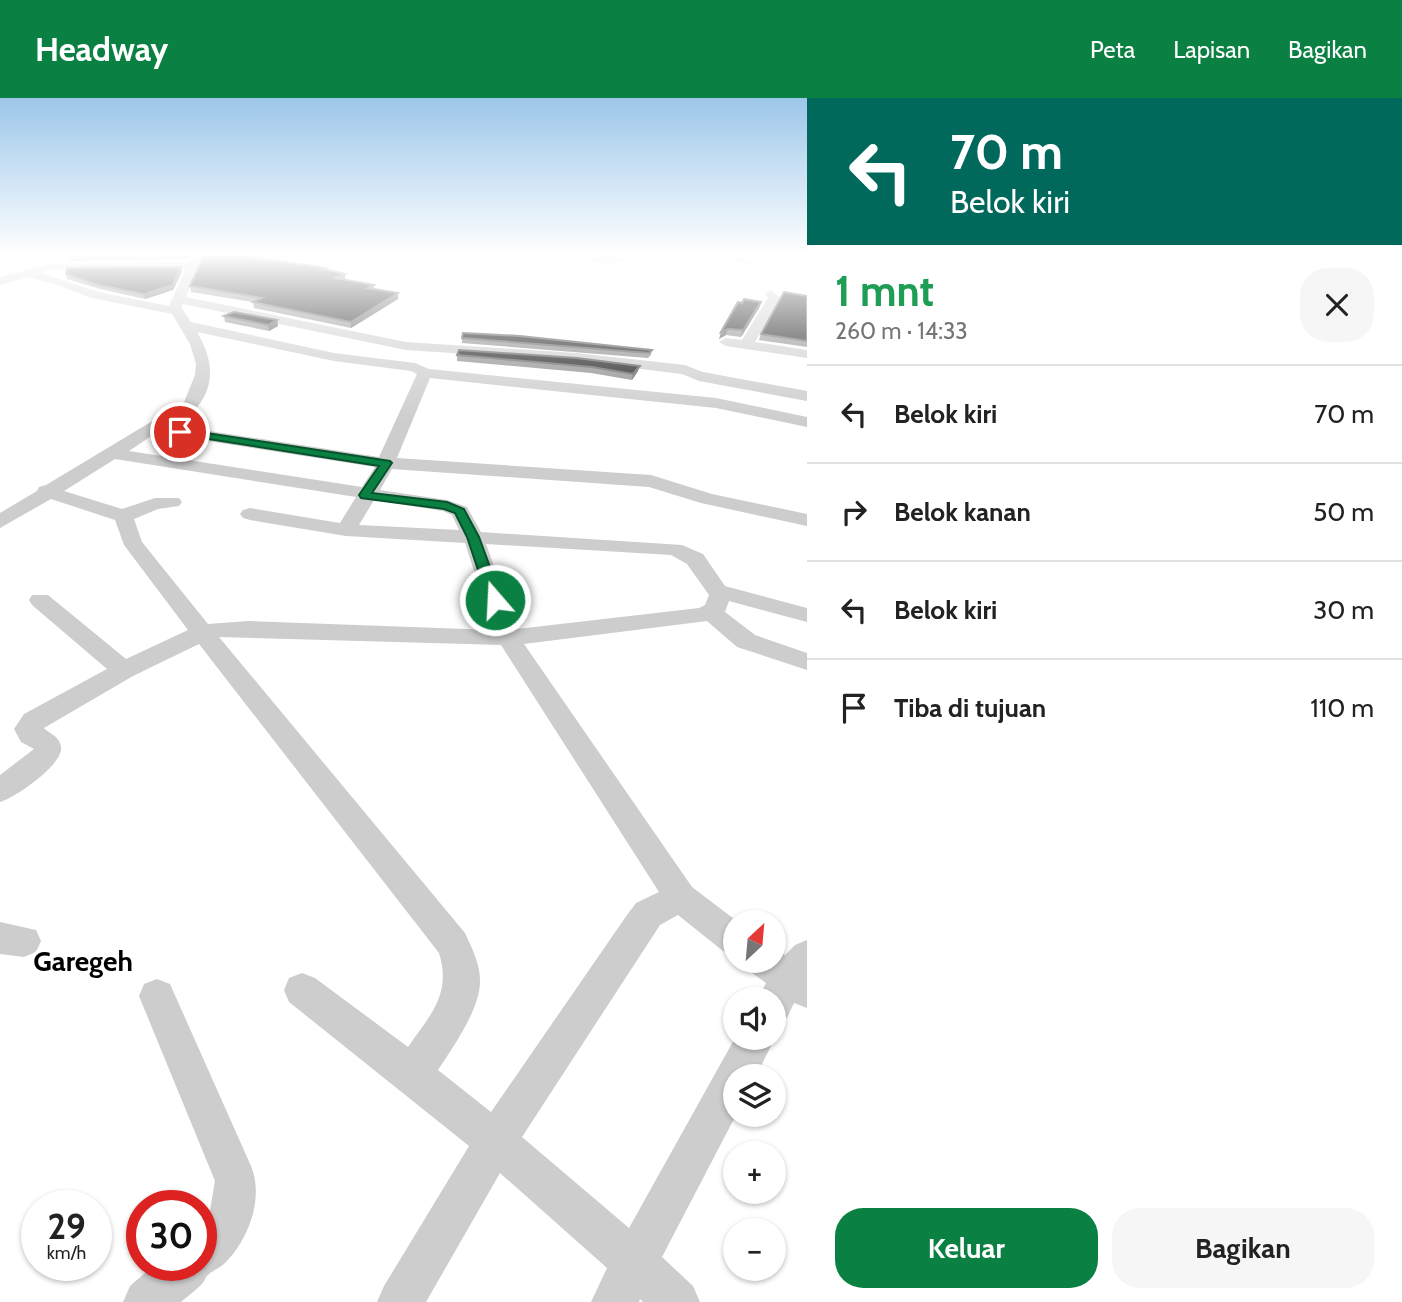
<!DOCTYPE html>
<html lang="id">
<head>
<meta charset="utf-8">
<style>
	:root { --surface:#fff; --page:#f6f6f6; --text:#222; --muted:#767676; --line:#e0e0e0; --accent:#0b8043 }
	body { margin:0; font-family:Cabin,sans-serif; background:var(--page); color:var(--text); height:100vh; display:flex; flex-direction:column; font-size:26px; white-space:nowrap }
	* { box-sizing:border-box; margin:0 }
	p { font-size:23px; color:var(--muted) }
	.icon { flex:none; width:38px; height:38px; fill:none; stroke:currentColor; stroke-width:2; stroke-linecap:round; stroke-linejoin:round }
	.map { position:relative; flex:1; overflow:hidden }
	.sheet { display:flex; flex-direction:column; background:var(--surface); width:595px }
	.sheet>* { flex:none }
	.hud { background:#00695c; color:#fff; overflow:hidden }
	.needle { width:46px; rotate:26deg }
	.tools { position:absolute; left:723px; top:812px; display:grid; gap:14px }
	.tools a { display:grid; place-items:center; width:63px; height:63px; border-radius:50%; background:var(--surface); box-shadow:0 2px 5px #0004; font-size:35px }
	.speed { position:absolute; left:21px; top:1092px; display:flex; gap:14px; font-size:35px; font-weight:700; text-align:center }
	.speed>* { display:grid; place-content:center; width:91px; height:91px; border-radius:50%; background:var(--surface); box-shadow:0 2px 5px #0004; line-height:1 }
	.speed small { font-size:18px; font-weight:400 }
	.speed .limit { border:10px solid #d22; background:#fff; color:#111 }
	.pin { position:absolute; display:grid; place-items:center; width:60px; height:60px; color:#fff; margin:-30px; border:4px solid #fff; border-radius:50%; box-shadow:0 2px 7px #0007 }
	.me { position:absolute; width:77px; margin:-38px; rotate:341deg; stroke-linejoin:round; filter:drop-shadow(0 0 5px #0008) }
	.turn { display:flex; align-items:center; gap:24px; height:147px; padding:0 28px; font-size:32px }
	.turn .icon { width:91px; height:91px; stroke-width:2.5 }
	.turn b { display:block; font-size:49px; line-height:60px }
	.round { display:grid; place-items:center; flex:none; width:74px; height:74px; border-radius:28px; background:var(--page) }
	.headline { display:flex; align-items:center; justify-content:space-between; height:119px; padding:0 28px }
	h1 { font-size:42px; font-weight:700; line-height:52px; color:#1e9e55 }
	.action { display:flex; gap:14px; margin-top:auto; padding:14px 28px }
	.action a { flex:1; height:80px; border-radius:28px; background:var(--accent); color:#fff; font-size:28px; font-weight:700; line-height:80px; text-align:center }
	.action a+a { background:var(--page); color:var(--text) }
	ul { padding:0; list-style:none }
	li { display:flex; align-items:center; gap:21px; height:98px; padding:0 28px; border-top:2px solid var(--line) }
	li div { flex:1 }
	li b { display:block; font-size:26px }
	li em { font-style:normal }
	header { display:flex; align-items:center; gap:42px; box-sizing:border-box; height:98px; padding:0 35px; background:var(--accent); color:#fff }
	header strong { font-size:33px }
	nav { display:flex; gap:38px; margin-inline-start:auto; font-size:24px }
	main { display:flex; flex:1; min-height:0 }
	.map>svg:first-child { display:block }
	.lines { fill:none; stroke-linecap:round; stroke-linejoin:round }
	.path { stroke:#cdcdcd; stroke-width:2; stroke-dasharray:2 2; stroke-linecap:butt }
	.minor { fill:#cdcdcd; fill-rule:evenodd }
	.wall { fill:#8b8b8b }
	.shaded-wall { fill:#5d5d5d }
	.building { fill:#171717; stroke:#5d5d5d; stroke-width:2 }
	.route { fill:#0b8043; stroke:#07532c; stroke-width:2 }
	.labels { text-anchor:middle; stroke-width:7; stroke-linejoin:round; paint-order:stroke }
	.near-quarter-label { font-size:28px; font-weight:bold; fill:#000; stroke:#fff }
</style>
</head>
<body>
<header>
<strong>Headway</strong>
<nav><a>Peta</a><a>Lapisan</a><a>Bagikan</a></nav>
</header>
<main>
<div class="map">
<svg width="807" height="1204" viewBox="0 0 807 1204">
	<rect width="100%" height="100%" fill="#fff"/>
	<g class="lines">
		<g class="path">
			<path d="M484 157H514"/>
			<path d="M306 167 358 165 411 157"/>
		</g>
		<g class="minor">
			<path d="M193 157H204L186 199 406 244 576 255 685 267 703 274 807 293V303L699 283 682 276 576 263 406 252 183 206 181 209 191 224 334 255 415 265 429 271 716 300 807 319V329L716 310 430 280 397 360 651 377 712 396 807 416V428L701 405 649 389 392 371 380 392 447 402 467 409 481 434 682 447 703 456 725 488 807 510V524L729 503 725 514 755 537 807 555V572L737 549 707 523 524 546 692 789 738 824H735V858L723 853 678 817 660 827 522 1039 629 1130 735 940H774V937L775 940 756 978H735L736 1017 662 1159 693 1188 700 1204H643L640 1201 639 1204H591L607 1170 500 1075 426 1204H377L384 1188 469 1048 289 904 284 892 289 880 302 875 315 880 408 949C430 917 452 896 439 855L199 546 133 578 44 630C48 635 60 638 61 649 64 666 15 700 0 704V677L34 651 21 644 14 631 24 616 107 571 32 507 29 502 32 497H48L126 561 188 532 124 447 115 422 51 401 0 430V415L37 393 39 389 46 387 184 304 195 277 196 266 190 246 172 216 92 200 55 186 28 179 0 187V179L51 166 189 164ZM186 171 169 208 99 194 41 175 51 172ZM197 234 334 263 411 273 417 276 379 359 170 327C178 322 192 316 198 308 217 284 211 257 197 234ZM156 335 375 369 362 389 129 353ZM115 361 356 399 340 425 250 410 243 412 240 416 243 420 250 422 346 438 465 445 493 532 248 523 208 526 142 444 134 421 158 411 179 408 182 404 179 400H155L122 411 64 393ZM374 402 443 413 452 417 459 432 359 427ZM486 446 671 457 687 466 709 497 705 507 699 510 517 531ZM219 539 501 547 659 794 636 805 627 817 491 1014 438 972C453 949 481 910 480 882 480 866 472 850 465 835Z"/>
			<path d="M572 157H634C620 169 586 166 572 157Z"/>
			<path d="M709 157H729L751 163 745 166Z"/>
			<path d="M771 192 780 200 755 244 807 252V260L726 248 719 244 726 240 742 242 768 200 765 196Z"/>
			<path d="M0 824 36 832 41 843 36 854 24 859 0 856Z"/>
			<path d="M807 842V910L794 905 787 920 774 925V901H758L766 885 752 875 746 863H774V850L785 857 795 847Z"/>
			<path d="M157 881 170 886 251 1068C264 1100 249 1140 226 1164 221 1170 213 1172 208 1177 205 1179 205 1183 202 1186 196 1192 188 1198 181 1204H123L130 1188 154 1167H201V1125L210 1112 215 1083 139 898 144 886Z"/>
		</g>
	</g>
	<g class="wall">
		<path d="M70 157H191L187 161 71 163Z"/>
		<path d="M326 170V172L345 176V181L374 187V191L398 195V201L351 230 254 210 253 204 191 194 190 188Z"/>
		<path d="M182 174 173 192 145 201 100 191 67 181 66 176Z"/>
		<path d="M807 198V249L759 242 761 236Z"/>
		<path d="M761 204 759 210 741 239 726 237 719 241 742 205Z"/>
		<path d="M224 218 277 222 278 228 269 233 225 224Z"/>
		<path d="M462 240 652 252 651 257 648 260 462 245Z"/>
		<path d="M457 257 638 273 632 282 591 275 457 263Z"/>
	</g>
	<g class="shaded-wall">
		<path d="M181 169 182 174 173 192 145 201 144 196Z"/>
		<path d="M345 176V181L335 180Z"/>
		<path d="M398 195V201L351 230V224Z"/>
		<path d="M761 204 759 210 741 239 743 232Z"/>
		<path d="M277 222 278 228 269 233 268 227Z"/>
		<path d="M728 231 726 237 719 241 721 234Z"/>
		<path d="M640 268 638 273 632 282 633 276Z"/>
	</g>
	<g class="building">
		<path d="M70 157H152L70 158Z"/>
		<path d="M204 157H240L326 170 324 171 345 176 335 180 374 187 368 190 398 195 351 224 253 204 262 200 190 188Z"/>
		<path d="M181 169 173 187 144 196 98 187 66 176 67 170Z"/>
		<path d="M784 194 807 198V243L761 236Z"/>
		<path d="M744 201 761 204 743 232 728 231 721 234 738 204 742 205Z"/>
		<path d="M234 214 277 222 268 227 224 218Z"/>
		<path d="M463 235 520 238 652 252 649 255 462 240Z"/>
		<path d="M459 252 577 260 640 268 633 276 592 269 457 257Z"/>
	</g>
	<linearGradient id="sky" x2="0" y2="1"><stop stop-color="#9cc6ea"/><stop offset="0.48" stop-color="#fff"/><stop offset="1" stop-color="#fff" stop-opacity="0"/></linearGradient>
	<rect width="807" height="325" fill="url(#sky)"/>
	<path class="route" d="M180 331 390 363 392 365 372 395 447 404 464 411 479 439 502 502 495 507 488 502 467 439 455 415 444 411 361 400 359 397 379 368 177 336 175 334Z"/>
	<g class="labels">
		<g class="near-quarter-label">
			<text x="83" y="873">Garegeh</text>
		</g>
	</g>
</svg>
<div class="tools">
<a><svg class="needle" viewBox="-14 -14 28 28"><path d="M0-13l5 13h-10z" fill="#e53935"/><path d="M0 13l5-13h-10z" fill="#767676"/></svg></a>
<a><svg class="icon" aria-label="sound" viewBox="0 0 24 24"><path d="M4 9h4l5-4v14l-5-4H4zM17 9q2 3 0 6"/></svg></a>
<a><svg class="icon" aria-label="layers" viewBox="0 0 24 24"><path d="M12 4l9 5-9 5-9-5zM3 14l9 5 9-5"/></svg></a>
<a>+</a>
<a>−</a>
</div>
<div class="speed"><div>29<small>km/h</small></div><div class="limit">30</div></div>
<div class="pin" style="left:180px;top:334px;background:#d93025"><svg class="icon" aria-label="arrive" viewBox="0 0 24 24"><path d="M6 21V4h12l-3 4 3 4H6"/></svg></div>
<svg class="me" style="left:495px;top:502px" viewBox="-20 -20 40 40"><circle r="17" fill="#0b8043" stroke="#fff" stroke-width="3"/><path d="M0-11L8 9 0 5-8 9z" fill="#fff"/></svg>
</div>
<section class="sheet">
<div class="hud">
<div class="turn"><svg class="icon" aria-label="left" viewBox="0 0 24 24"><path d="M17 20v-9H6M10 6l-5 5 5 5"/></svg><div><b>70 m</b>Belok kiri</div></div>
</div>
<div class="headline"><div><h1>1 mnt</h1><p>260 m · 14:33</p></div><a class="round"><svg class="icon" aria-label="close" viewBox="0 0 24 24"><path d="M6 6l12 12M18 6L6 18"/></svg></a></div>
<ul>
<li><svg class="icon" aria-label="left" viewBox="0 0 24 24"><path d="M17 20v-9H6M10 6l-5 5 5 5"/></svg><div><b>Belok kiri</b></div><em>70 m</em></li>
<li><svg class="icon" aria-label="right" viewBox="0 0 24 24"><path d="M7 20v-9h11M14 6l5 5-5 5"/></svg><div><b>Belok kanan</b></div><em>50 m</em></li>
<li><svg class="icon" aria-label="left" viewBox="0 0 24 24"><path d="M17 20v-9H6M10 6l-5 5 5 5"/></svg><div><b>Belok kiri</b></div><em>30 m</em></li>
<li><svg class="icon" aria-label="arrive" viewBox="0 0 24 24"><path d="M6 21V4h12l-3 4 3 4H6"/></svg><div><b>Tiba di tujuan</b></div><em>110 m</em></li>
</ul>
<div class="action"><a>Keluar</a><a>Bagikan</a></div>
</section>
</main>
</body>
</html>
